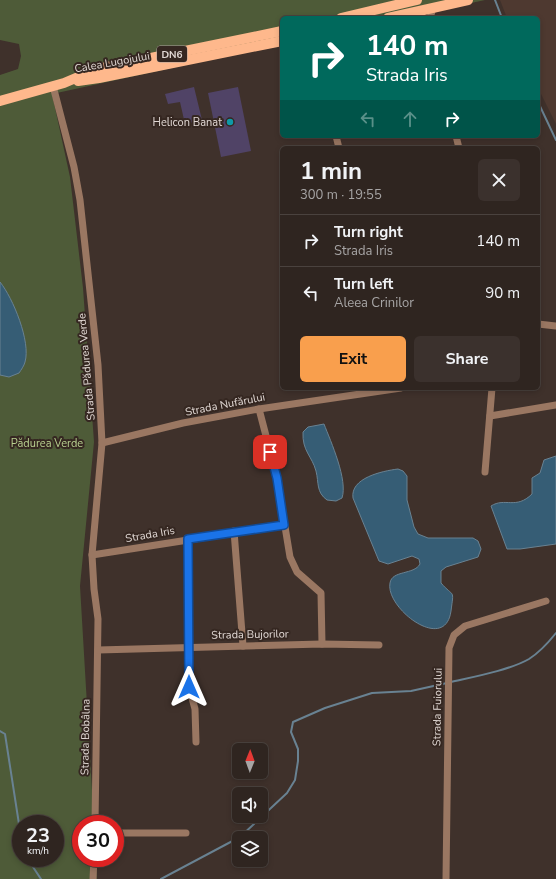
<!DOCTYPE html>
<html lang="en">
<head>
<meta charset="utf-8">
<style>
	:root { --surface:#2f2520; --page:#3b312d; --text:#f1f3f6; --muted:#a7a5a5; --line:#4a423e; --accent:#f99f4d }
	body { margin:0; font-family:"Nunito Sans",sans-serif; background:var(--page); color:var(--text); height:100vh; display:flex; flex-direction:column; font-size:15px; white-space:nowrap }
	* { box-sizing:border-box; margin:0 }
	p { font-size:13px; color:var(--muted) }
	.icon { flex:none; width:22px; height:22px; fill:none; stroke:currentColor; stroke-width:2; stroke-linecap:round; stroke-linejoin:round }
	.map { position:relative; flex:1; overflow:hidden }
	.side { position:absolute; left:280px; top:146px; width:260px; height:244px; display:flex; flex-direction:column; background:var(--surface); border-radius:6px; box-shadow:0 2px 6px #0003,0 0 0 1px var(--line) }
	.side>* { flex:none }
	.banner { position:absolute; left:280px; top:16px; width:260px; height:122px; border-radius:6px; box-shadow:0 2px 6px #0003,0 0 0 1px var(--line); background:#00695c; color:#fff; overflow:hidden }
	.needle { width:26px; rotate:1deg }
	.tools { position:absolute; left:232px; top:743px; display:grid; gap:8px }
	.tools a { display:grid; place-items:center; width:36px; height:36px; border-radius:6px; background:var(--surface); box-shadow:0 2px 6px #0003,0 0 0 1px var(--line); font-size:20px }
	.speed { position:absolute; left:12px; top:815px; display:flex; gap:8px; font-size:20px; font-weight:700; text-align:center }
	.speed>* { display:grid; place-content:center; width:52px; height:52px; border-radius:50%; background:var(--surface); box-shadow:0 2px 6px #0003,0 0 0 1px var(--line); line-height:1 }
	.speed small { font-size:10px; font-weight:400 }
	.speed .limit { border:6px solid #d22; background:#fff; color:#111 }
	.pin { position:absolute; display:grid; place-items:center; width:34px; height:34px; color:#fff; margin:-17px; border-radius:8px; box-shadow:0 2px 6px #0006 }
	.me { position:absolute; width:44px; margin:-22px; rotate:0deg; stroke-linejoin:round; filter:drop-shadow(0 0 3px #0008) }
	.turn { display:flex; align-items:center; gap:14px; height:84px; padding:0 20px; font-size:18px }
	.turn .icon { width:52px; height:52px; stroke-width:2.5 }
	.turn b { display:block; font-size:28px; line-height:34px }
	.lanes { display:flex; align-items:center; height:38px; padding:0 20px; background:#0003; justify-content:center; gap:20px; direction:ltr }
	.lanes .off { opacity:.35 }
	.round { display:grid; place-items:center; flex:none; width:42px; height:42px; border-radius:6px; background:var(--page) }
	.headline { display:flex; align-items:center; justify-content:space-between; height:68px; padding:0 20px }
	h1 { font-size:24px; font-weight:700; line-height:30px }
	.cta { display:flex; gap:8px; margin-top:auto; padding:8px 20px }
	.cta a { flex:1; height:46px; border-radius:6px; background:var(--accent); color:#111; font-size:16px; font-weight:700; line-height:46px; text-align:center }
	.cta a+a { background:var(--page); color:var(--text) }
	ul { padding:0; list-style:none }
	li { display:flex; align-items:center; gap:12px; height:52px; padding:0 20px; border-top:1px solid var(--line) }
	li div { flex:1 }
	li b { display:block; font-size:15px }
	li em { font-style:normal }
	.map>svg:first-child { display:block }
	.built { fill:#4e3930 }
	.green { fill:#4e5b38; fill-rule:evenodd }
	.water { fill:#365d75; stroke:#698292 }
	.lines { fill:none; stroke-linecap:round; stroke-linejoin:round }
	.stream { stroke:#698292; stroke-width:2 }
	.building { fill:#504366 }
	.street { stroke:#9a7762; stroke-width:7 }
	.primary { stroke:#feb88c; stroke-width:10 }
	.route-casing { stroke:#114b97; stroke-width:10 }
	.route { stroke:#1a73e8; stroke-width:7 }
	.culture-dot { fill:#0f9aa8; stroke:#352721; stroke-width:1.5 }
	.labels { text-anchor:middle; stroke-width:4; stroke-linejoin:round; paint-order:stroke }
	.shield { fill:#352721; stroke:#ada39e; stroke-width:1 }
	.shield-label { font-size:10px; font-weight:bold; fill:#e1d8d4 }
	.street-label { font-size:11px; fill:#e1d8d4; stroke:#352721 }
	.poi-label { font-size:11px; fill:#e1d8d4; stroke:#352721; text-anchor:end }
	.park-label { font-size:11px; fill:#b7cf8f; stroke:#352721 }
</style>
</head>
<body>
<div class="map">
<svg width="556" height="879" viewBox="0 0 556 879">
	<rect width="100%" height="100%" fill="#3f312b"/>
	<path class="built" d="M500 0H556V124L538 88V18H507Z"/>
	<path class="green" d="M0 0H485L402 18H282V44L52 94 70 177 83 288 94 442 80 586 94 824H81V858H96L97 879H0V75L18 69 21 56 19 44 0 40ZM21 824H55V858H21Z"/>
	<g class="water">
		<path d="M0 282C13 298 31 342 25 362 24 366 21 370 19 373L9 377 0 375Z"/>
		<path d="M324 424C331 442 348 480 342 498L336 501 327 500C316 492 319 483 316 471 312 456 302 451 303 432L308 427Z"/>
		<path d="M556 456V544L520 549H507L491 506C505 497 516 510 532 494V478L540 473 544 460Z"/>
		<path d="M398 469 403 471 407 476V500L414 527 418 534 428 538H473L478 541 481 549 478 557 446 567 441 571V583C454 598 454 588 451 611 445 654 385 608 390 583 392 570 414 575 420 564L419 559 412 556 388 564 379 561 353 498C350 478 382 471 398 469Z"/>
	</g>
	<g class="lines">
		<g class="stream">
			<path d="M495 0 502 18"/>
			<path d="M538 102 556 140"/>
			<path d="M451 682C473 677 510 670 529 659 540 652 548 643 556 633"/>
			<path d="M0 731 5 734 21 837"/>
			<path d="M27 858 41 879"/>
			<path d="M161 879 240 837 287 793 295 780 298 761V749L291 732 293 722 325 708 372 693 411 691 447 683"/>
		</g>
	</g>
	<g class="building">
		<path d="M194 87 202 120 185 124 180 102 168 104 165 94Z"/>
		<path d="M238 87 251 151 221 157 208 93Z"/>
	</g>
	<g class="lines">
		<g class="street">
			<path d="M430 18 433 8"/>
			<path d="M53 86 74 167 80 200 98 365 102 443 92 555 94 589 98 619 95 824"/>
			<path d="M336 136 339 148"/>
			<path d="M456 136 459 148"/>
			<path d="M538 324 556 326"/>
			<path d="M259 409 277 478 290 557 297 572 321 593 322 644"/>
			<path d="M490 416 556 405"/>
			<path d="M102 443 183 423 259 409 401 388"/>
			<path d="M485 472 492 388"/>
			<path d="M234 531 243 646"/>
			<path d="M188 539 189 687 195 709 196 742"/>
			<path d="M92 555 284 525"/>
			<path d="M98 650 322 644 379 645"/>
			<path d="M115 833H186"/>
			<path d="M93 879 94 858"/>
			<path d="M446 879 449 648 454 635 465 626 546 601"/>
		</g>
		<g class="primary">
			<path d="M341 18 417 0"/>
			<path d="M388 18 468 0"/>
			<path d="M78 81 99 78 282 41"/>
			<path d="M0 101 64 83 97 69 282 31"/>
		</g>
	</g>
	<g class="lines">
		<defs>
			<path id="route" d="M189 687 188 539 284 525 277 478 270 452"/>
		</defs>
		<use href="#route" class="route-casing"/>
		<use href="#route" class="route"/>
	</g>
	<circle class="culture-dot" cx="230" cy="122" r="4"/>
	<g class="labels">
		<rect class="shield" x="157" y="46" width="30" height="16" rx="3"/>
		<g class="shield-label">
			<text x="172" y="58">DN6</text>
		</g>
		<g class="street-label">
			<text transform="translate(112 62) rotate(-10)" y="4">Calea Lugojului</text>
			<text transform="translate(86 367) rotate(-95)" y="4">Strada Pădurea Verde</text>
			<text transform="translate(225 404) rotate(-11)" y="4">Strada Nufărului</text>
			<text transform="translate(150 534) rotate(-10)" y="4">Strada Iris</text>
			<text transform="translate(250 634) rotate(-1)" y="4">Strada Bujorilor</text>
			<text transform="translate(437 707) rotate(-89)" y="4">Strada Fuiorului</text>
			<text transform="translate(85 737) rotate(-89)" y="4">Strada Bobâlna</text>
		</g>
		<g class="poi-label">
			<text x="222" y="126">Helicon Banat</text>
		</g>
		<g class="park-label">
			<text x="47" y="447">Pădurea Verde</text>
		</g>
	</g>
</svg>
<div class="tools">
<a><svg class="needle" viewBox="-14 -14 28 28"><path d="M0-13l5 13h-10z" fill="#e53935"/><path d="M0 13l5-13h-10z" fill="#a7a5a5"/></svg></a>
<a><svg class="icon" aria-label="sound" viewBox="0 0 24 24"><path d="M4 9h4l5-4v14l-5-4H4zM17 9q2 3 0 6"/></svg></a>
<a><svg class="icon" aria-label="layers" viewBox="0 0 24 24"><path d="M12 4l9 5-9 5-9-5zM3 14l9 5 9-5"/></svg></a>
</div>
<div class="speed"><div>23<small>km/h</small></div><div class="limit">30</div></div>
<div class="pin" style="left:270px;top:452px;background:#d93025"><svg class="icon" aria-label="arrive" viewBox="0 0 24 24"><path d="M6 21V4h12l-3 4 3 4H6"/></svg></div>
<svg class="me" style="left:189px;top:687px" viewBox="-20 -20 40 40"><path d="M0-17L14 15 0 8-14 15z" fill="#1a73e8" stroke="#fff" stroke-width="4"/></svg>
<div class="banner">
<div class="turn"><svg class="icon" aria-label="right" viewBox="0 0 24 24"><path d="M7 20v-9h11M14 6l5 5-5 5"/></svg><div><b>140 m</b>Strada Iris</div></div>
<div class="lanes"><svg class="icon off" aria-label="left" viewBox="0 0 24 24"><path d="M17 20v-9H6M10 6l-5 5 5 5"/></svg><svg class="icon off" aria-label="ahead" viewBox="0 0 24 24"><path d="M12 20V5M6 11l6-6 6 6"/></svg><svg class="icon" aria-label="right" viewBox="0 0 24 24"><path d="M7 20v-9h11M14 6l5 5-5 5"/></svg></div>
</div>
<section class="side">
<div class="headline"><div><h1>1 min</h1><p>300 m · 19:55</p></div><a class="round"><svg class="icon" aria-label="close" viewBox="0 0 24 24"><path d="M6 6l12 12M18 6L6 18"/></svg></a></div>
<ul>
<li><svg class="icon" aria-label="right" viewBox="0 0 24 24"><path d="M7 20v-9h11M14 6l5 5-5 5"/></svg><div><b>Turn right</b><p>Strada Iris</p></div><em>140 m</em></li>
<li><svg class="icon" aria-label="left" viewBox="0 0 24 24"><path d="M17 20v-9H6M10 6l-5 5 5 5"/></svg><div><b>Turn left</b><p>Aleea Crinilor</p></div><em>90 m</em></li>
</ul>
<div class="cta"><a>Exit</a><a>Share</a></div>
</section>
</div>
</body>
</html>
